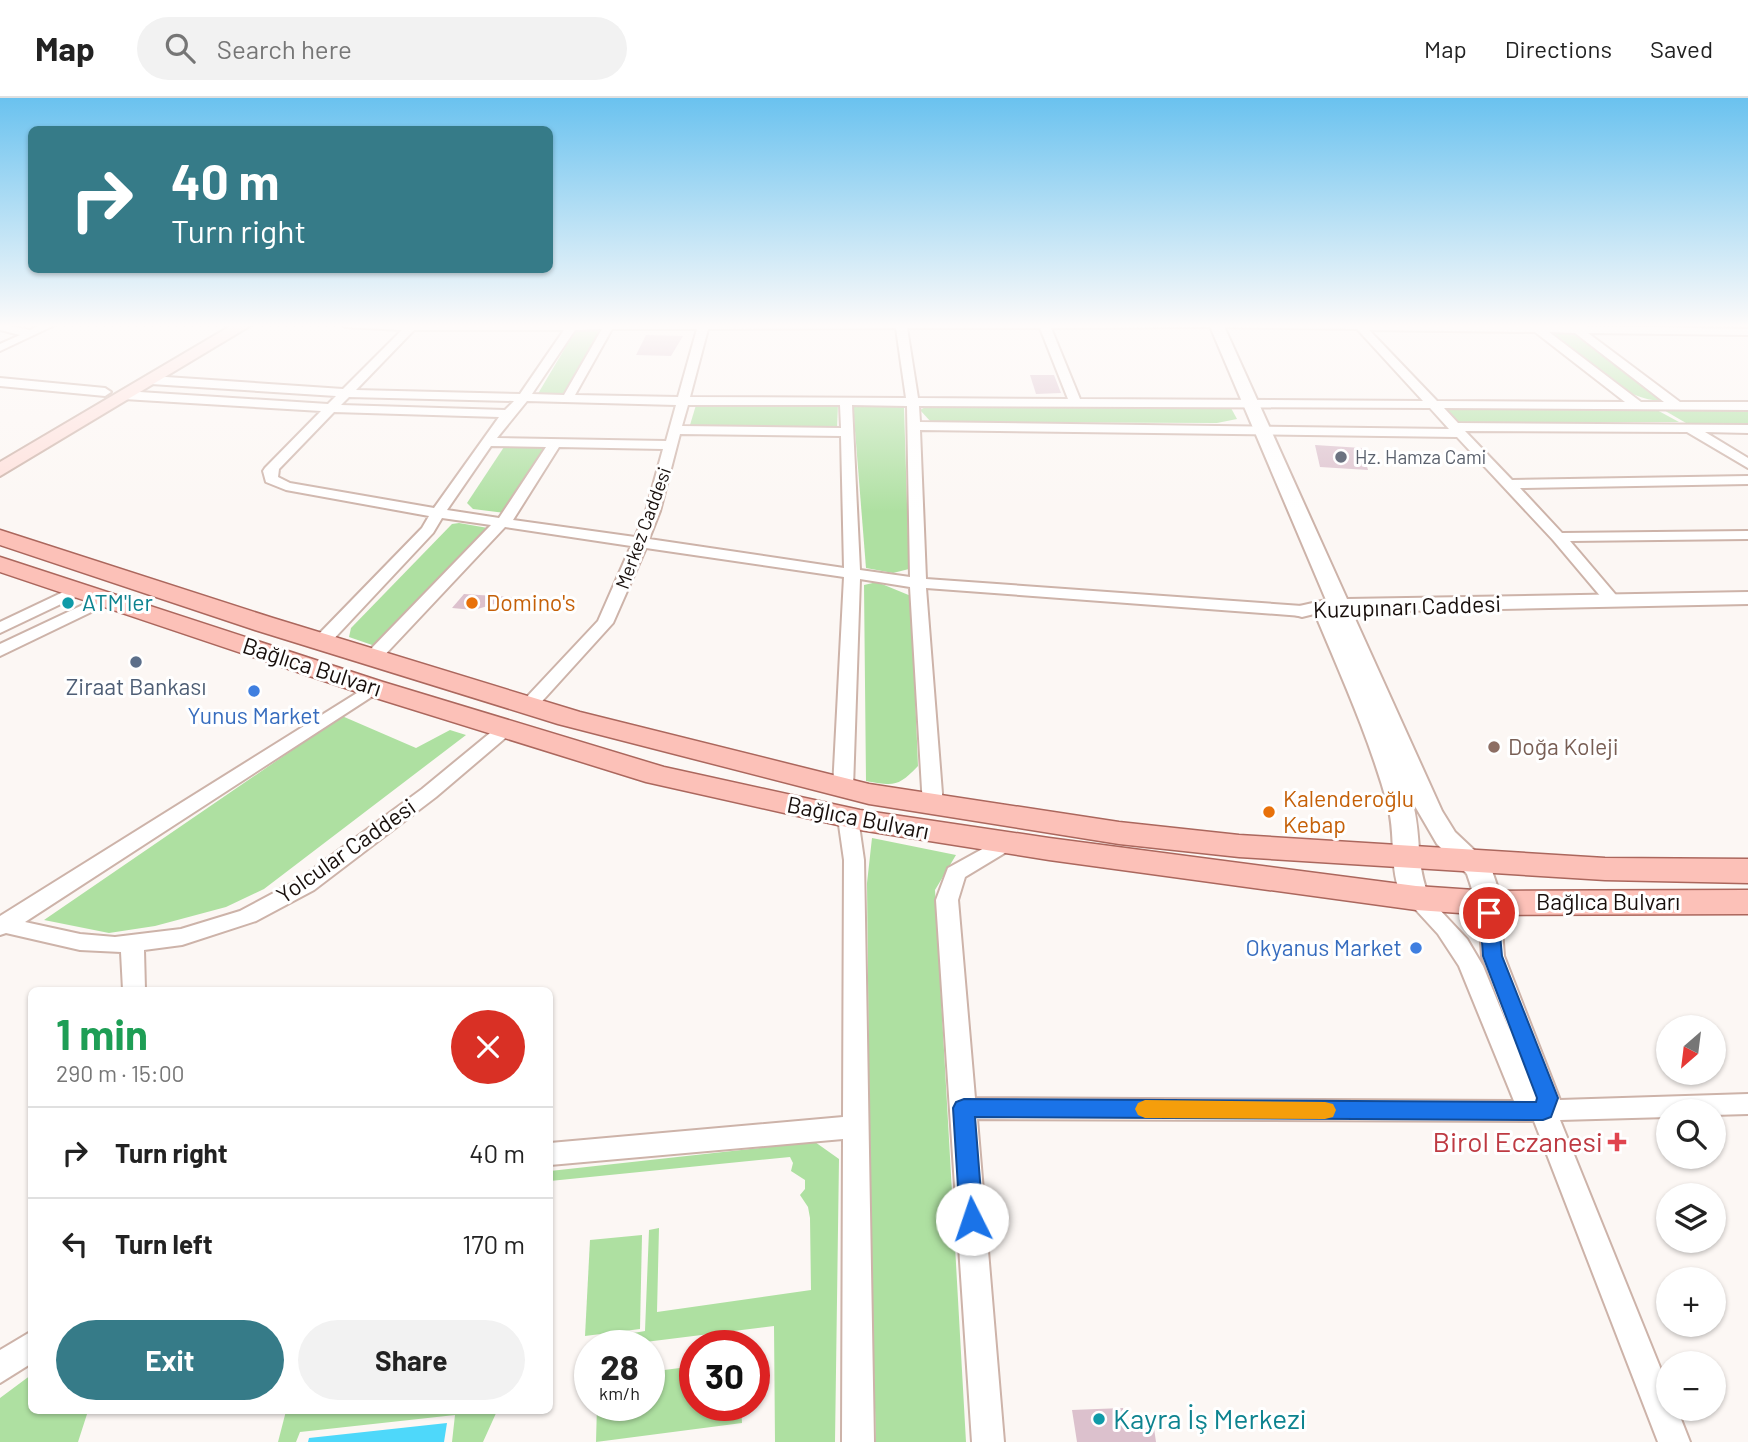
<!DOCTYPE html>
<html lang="en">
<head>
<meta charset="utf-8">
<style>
	:root { --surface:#fff; --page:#f2f2f2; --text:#222; --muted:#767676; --line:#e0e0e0; --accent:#367b88 }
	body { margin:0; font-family:Barlow,sans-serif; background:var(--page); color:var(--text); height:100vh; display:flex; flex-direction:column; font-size:26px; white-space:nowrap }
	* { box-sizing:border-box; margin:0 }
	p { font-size:23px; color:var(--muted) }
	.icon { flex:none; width:38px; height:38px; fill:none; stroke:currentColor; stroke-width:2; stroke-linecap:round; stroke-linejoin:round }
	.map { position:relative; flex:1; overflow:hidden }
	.details { position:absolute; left:28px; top:889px; width:525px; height:427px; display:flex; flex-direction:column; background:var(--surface); border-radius:10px; box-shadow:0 2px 5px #0004 }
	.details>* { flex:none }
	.guide { position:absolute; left:28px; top:28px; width:525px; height:147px; border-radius:10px; box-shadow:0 2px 5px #0004; background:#367b88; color:#fff; overflow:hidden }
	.needle { width:46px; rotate:208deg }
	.buttons { position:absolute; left:1656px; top:917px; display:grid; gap:14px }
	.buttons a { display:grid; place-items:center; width:70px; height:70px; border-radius:50%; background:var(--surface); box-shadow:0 2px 5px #0004; font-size:35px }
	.speed { position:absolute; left:574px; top:1232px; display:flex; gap:14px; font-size:35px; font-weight:700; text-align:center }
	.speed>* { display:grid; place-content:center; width:91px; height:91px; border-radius:50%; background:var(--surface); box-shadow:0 2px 5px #0004; line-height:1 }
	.speed small { font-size:18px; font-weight:400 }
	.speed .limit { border:10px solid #d22; background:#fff; color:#111 }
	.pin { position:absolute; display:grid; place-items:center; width:60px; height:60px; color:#fff; margin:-30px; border:4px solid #fff; border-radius:50%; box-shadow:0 2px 7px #0007 }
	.me { position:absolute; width:77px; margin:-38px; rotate:356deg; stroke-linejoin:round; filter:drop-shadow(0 0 5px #0008) }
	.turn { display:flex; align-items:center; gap:24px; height:147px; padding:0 28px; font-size:32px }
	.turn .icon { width:91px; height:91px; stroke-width:2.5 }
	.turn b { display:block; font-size:49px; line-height:60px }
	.round { display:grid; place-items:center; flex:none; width:74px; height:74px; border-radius:37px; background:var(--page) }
	.headline { display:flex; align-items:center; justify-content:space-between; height:119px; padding:0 28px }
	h1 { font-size:42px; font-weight:700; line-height:52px; color:#1e9e55 }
	.action { display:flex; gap:14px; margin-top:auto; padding:14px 28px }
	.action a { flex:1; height:80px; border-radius:42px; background:var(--accent); color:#fff; font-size:28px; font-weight:700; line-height:80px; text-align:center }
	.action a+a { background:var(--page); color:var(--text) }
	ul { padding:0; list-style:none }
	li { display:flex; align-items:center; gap:21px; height:91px; padding:0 28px; border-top:2px solid var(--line) }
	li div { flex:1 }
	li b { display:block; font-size:26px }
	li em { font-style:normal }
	header { display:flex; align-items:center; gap:42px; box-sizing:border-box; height:98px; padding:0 35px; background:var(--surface); border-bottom:2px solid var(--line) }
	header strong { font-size:33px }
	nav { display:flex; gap:38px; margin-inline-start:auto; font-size:24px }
	.search { width:490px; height:63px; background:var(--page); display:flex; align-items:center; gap:18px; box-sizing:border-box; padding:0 24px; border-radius:38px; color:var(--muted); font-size:26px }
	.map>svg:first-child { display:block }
	.green { fill:#aee0a1 }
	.water { fill:#4ed8fa }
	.building { fill:#dcc1cd }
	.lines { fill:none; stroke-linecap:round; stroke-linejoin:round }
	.minor-casing { stroke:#cdb3a9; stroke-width:4 }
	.tertiary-casing { stroke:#cdb3a9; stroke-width:4 }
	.secondary-casing { stroke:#cdb3a9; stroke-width:4 }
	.primary-casing { stroke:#ab675d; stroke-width:3 }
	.minor { fill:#fff; fill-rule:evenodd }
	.tertiary { fill:#fff; fill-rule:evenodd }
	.secondary { fill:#fee0db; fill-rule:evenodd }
	.primary { fill:#fcc1b8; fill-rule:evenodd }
	.route { fill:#1a73e8; stroke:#114b97; stroke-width:2 }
	.slow { fill:#f59e0b }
	.worship-dot { fill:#6b7280; stroke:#fff; stroke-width:2.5 }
	.culture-dot { fill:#0f9aa8; stroke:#fff; stroke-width:2.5 }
	.food-dot { fill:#e8710a; stroke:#fff; stroke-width:2.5 }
	.service-dot { fill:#5c6f8a; stroke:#fff; stroke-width:2.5 }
	.shop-dot { fill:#3f7fe0; stroke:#fff; stroke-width:2.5 }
	.education-dot { fill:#8d6e63; stroke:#fff; stroke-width:2.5 }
	.health-dot { fill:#e0444e; stroke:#fff; stroke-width:2.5 }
	.labels { text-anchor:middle; stroke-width:6; stroke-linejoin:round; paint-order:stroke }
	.far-worship-label { font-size:19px; fill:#5b616d; stroke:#fff; text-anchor:start }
	.far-street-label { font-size:19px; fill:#180f0c; stroke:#fff }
	.culture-label { font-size:23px; fill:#0d838f; stroke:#fff; text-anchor:start }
	.food-label { font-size:23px; fill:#c56008; stroke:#fff; text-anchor:start }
	.street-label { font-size:23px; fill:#180f0c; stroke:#fff }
	.service-label { font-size:23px; fill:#4e5e75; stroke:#fff }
	.shop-label { font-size:23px; fill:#366cbe; stroke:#fff }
	.education-label { font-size:23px; fill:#785e54; stroke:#fff; text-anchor:start }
	.near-health-label { font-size:28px; fill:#be3a42; stroke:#fff; text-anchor:end }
	.near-culture-label { font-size:28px; fill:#0d838f; stroke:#fff; text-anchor:start }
</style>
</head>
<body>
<header>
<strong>Map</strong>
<div class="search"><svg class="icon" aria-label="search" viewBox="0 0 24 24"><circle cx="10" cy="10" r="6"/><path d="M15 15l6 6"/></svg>Search here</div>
<nav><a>Map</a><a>Directions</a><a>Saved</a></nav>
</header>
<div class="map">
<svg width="1748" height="1344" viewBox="0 0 1748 1344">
	<rect width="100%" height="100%" fill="#fcf7f4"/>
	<g class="green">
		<path d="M577 230H602L566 293 561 298 536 299Z"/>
		<path d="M1565 235 1576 237 1664 303C1621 303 1586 262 1553 236Z"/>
		<path d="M702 305 838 306 837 331 699 329 690 327 696 307Z"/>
		<path d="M896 306 904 309 909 471 893 475 866 470 853 307Z"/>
		<path d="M931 306 1231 310 1237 321 1217 325 931 324 920 312Z"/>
		<path d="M1444 309 1655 311 1679 324H1457Z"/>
		<path d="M1662 311 1748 312V326L1686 325Z"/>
		<path d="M504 349 546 350 505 415 473 411 467 405Z"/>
		<path d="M459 425 488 430 375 548 349 539 351 530 452 426Z"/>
		<path d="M877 484 911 498 918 668C898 689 894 688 866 683L864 487Z"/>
		<path d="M342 618 416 650 450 632 466 637 264 791 226 809 155 828 109 835 44 822Z"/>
		<path d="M872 740 956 757 935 792 966 1344H876L871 1168 867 785Z"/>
		<path d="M815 1044 839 1061 835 1344H775L774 1228 613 1248H592V1242L645 1233 649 1132 659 1130 657 1214 811 1192 810 1120 808 1109 800 1097 805 1091V1082L791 1073 793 1065 790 1059 550 1083V1073Z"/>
		<path d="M642 1137 640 1231 585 1238 590 1142Z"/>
		<path d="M695 1268V1307H741L742 1325 596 1344 597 1307H649V1274Z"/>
		<path d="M31 1277 32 1312 88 1313 78 1344H0V1300Z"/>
		<path d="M286 1313V1312L497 1313 483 1344H452L455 1317 300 1334 296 1344H278Z"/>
	</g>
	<path class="water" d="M447 1325 444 1344H308L309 1340Z"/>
	<g class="building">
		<path d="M646 237 683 238 671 258 636 257Z"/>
		<path d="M1030 277H1054L1061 295 1036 296Z"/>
		<path d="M1315 347 1362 350 1368 372 1320 369Z"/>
		<path d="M464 496 511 499 512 501 474 512 452 510Z"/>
		<path d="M1123 1310 1127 1331 1154 1330 1156 1344H1077L1072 1312Z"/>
	</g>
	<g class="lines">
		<defs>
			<g id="minor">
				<path d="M0 226 30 232 44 226H57L0 253V246L20 237 0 232Z"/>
				<path d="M340 226H1535L1569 228 1574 226 1580 228 1748 231V237L1588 235 1680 304H1748V312L1444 310 1458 325 1748 327V335L1705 334 1748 360V370L1687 334 1465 333 1512 382 1748 378V386L1520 390 1562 435 1748 433V441L1570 443 1621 503 1613 508 1607 506 1553 442 1457 339 920 332 926 481 1302 508 1310 513 1302 518 926 490 943 708 940 712H926L923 708 910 489 860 481 853 690 850 694H836L833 690 844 479 646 450 613 525 535 611H523L520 607 523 603 598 523 631 448 505 429 379 563H367L364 559 367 555 491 427 442 420 433 435 328 547H316L314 543 316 539 422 430 429 418 286 392 266 384 263 373 265 370 321 313 124 301 118 297 124 293 328 306 336 298 151 286 145 282 151 278 343 291 402 232 345 229ZM1206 229 1357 231 1423 303 1080 301 1051 230ZM896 230 906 300 690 299 708 231ZM907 230H1040L1068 301 918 300ZM602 231 564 297 532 296 575 232ZM612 231H697L678 299 575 297ZM414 232H564L520 296 356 292ZM1369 232 1535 234 1625 304 1437 303ZM1549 234 1575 235 1664 304H1641ZM349 299 514 303 505 312 341 307ZM527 303 676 307 666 343 497 340ZM688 307H840L841 330 682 328ZM852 307 907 308 910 479 860 472ZM919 308 1430 310 1449 331 920 324ZM334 314 499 319 434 410 290 385 278 379 279 371ZM680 336 841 338 844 470 649 441 660 413ZM491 348 546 349 499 420 447 412ZM559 349 663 351 646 413 635 439 513 422Z"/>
				<path d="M0 280 105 290 111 294 105 298 0 288Z"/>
				<path d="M78 487 84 489 86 492 84 495 0 535V524Z"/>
				<path d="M106 496 114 501 112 504 0 558V546Z"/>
				<path d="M373 585 382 590 379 594 25 824 80 836 115 839 181 831 240 813 298 782 422 691 501 626 508 624 517 630 436 699 314 792 256 823 182 847 144 852 145 892H123L121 854 80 852 6 835 0 837V818Z"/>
				<path d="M848 714 855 715 858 720 864 762 874 1344H842L843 1041 550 1067V1045L843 1019 844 762 838 720 841 715Z"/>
				<path d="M1006 738 1013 740 1016 745 1013 750 965 779 958 802 975 1000 1514 1003 1459 868 1438 836 1405 800 1408 795 1416 793 1424 795 1467 841 1483 868 1510 934 1482 858 1478 805 1481 800 1489 798 1497 800 1500 805 1504 858 1560 1002 1748 996V1016L1713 1017V1013H1668V1019L1560 1022 1668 1289V1311H1677L1690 1344H1658L1534 1023 977 1021 1004 1344H972L936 802 948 770Z"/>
				<path d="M32 1233V1265L0 1285V1252Z"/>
			</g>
			<path id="tertiary" d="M1209 226H1223L1347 501 1748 494V506L1352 514 1442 713 1455 734 1490 767 1503 805 1499 812 1489 814 1479 812 1467 776 1437 746 1412 703C1422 735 1415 769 1430 800L1426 807 1416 809 1406 807C1387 776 1397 742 1388 708 1370 642 1342 580 1316 518L1318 515 1302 519 1295 517 1292 513 1295 509 1326 502Z"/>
			<path id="secondary" d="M234 226H253L0 378V364Z"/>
			<g id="primary">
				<path d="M0 432 273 520 580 614 869 686 1119 724 1239 737 1605 760 1748 761V785L1605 782 1239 759 1119 746 869 706 558 626 255 532 0 447Z"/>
				<path d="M0 459 383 584 664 669 860 712 1049 740 1416 788 1489 793 1748 792V816L1489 817 1416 812 1049 762 860 732 646 684 363 596 0 474Z"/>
			</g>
		</defs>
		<use href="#minor" class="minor-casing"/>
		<use href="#tertiary" class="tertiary-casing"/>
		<use href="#secondary" class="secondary-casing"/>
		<use href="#primary" class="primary-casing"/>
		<use href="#minor" class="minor"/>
		<use href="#tertiary" class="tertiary"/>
		<use href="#secondary" class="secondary"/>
		<use href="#primary" class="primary"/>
	</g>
	<linearGradient id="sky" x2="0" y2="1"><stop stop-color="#6ac2ef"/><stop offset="0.55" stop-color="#fefbfa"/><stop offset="1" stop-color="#fefbfa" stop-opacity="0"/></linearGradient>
	<rect width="1748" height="414" fill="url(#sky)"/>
	<path class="route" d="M1489 809 1496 810 1498 815 1502 858 1558 1000 1551 1019 1543 1022 975 1019 983 1121 980 1128 972 1131 964 1128 960 1121 953 1010 956 1004 964 1001 1536 1004 1537 1000 1483 858 1480 815 1483 810Z"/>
	<path class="slow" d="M1145 1002 1325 1004 1333 1006 1336 1012 1333 1019 1325 1021 1145 1020 1138 1017 1135 1011 1138 1005Z"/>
	<circle class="worship-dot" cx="1341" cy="359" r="7"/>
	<g class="culture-dot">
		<circle cx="68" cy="505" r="7"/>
		<circle cx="1099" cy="1321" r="7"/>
	</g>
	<g class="food-dot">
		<circle cx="472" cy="505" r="7"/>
		<circle cx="1269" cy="714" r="7"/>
	</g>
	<circle class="service-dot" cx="136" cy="564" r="7"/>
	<g class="shop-dot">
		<circle cx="254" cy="593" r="7"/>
		<circle cx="1416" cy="850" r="7"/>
	</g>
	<circle class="education-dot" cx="1494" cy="649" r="7"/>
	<path class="health-dot" d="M1613.5 1033.5h7v7h7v7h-7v7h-7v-7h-7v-7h7z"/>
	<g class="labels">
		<g class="far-worship-label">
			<text x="1355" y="366">Hz. Hamza Cami</text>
		</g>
		<g class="far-street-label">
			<text transform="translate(643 430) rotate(-70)" y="7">Merkez Caddesi</text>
		</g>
		<g class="culture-label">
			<text x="82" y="513">ATM'ler</text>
		</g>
		<g class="food-label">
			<text x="486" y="513">Domino's</text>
			<text x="1283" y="709">Kalenderoğlu<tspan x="1283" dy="26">Kebap</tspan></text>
		</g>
		<g class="street-label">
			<text transform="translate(1407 509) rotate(-2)" y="8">Kuzupınarı Caddesi</text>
			<text transform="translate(312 569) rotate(18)" y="8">Bağlıca Bulvarı</text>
			<text transform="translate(858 720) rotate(11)" y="8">Bağlıca Bulvarı</text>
			<text transform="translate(346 753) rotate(-35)" y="8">Yolcular Caddesi</text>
			<text x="1608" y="812">Bağlıca Bulvarı</text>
		</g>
		<g class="service-label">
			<text x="136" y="597">Ziraat Bankası</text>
		</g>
		<g class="shop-label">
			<text x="254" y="626">Yunus Market</text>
			<text x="1402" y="858" text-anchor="end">Okyanus Market</text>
		</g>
		<g class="education-label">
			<text x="1508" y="657">Doğa Koleji</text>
		</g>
		<g class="near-health-label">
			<text x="1603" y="1054">Birol Eczanesi</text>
		</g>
		<g class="near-culture-label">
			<text x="1113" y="1331">Kayra İş Merkezi</text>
		</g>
	</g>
</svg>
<div class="buttons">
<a><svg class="needle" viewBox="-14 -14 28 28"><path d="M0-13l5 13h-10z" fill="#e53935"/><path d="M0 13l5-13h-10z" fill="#767676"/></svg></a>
<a><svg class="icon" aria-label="search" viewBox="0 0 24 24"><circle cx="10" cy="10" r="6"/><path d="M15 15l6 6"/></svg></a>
<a><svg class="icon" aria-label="layers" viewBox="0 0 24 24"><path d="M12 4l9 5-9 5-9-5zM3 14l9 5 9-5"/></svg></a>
<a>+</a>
<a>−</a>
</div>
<div class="speed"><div>28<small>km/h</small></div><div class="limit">30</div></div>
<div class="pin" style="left:1489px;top:815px;background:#d93025"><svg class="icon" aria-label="arrive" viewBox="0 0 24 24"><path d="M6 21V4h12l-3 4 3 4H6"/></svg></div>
<svg class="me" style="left:972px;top:1121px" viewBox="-20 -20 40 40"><circle r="19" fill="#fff"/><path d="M0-13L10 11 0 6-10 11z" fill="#1a73e8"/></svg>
<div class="guide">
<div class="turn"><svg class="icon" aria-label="right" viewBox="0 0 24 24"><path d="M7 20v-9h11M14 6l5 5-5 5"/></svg><div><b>40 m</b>Turn right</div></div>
</div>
<section class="details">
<div class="headline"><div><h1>1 min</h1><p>290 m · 15:00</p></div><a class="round" style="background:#d93025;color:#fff"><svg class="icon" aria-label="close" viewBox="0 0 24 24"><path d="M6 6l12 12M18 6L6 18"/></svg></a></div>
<ul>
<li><svg class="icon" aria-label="right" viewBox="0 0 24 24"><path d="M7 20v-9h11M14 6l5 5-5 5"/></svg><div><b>Turn right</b></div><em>40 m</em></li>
<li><svg class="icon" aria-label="left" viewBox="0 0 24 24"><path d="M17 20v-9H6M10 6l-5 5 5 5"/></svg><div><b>Turn left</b></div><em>170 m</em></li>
</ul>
<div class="action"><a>Exit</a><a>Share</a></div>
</section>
</div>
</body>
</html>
